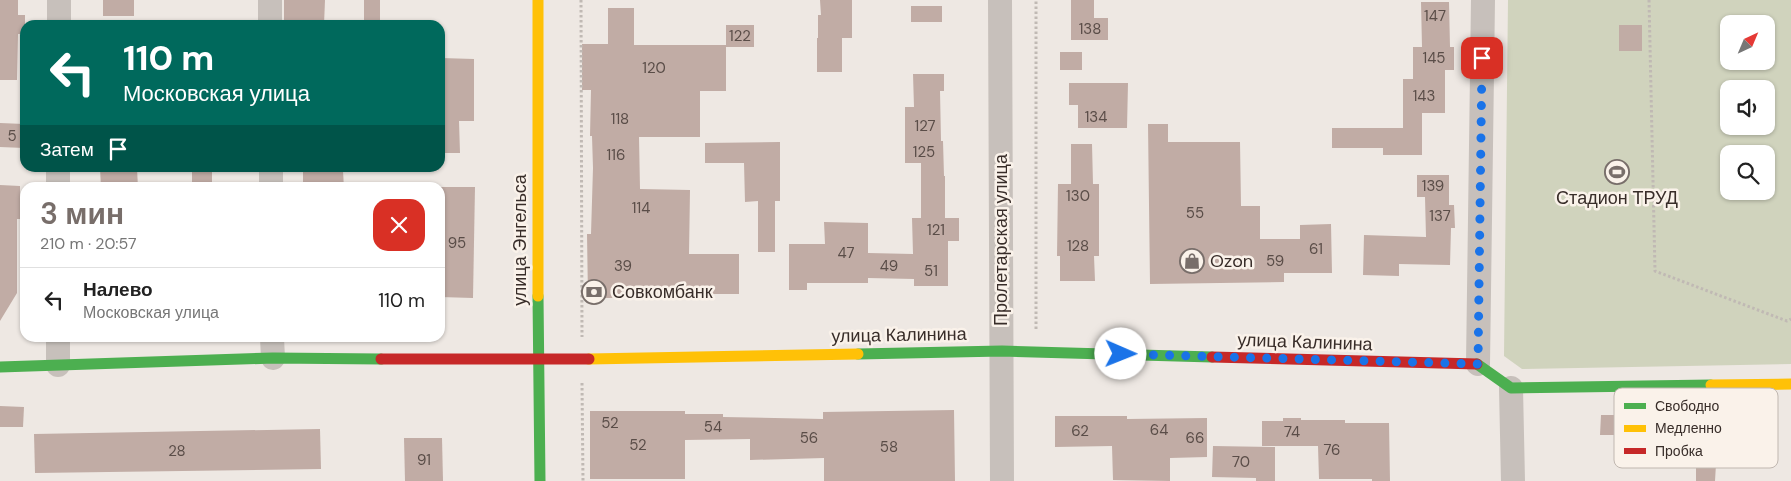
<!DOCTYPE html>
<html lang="ru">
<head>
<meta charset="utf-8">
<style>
	:root { --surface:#fff; --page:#f6f6f6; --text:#222; --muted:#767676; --line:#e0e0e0; --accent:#786e6a }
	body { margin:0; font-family:"DM Sans",sans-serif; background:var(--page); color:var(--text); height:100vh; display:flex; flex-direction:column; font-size:19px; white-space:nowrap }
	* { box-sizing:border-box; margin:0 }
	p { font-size:16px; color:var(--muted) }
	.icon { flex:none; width:28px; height:28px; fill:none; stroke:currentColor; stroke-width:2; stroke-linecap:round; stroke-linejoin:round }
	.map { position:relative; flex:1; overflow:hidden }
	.details { position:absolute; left:20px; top:182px; width:425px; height:160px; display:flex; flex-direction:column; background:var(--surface); border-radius:15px; box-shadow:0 1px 4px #0004 }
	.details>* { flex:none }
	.top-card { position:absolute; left:20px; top:20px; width:425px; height:152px; border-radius:15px; box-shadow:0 1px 4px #0004; background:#00695c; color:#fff; overflow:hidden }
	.needle { width:32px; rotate:44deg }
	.buttons { position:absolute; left:1720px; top:15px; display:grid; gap:10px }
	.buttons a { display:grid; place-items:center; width:55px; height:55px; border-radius:10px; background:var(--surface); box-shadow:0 1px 4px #0004; font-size:25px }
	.pin { position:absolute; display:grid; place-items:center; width:42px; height:42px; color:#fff; margin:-21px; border-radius:10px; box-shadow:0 2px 8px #0006 }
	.me { position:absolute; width:55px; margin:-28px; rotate:91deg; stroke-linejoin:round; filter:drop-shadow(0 0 4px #0008) }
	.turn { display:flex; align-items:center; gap:18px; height:105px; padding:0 20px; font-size:22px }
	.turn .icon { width:65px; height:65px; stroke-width:2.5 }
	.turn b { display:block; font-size:35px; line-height:42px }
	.then { display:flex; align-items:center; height:48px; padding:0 20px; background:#0003; gap:10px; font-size:19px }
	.round { display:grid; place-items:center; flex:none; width:52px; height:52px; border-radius:15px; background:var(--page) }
	.headline { display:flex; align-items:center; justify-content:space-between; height:85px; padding:0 20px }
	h1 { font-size:30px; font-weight:600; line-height:38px; color:var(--accent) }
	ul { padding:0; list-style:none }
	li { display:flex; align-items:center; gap:15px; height:65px; padding:0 20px; border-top:1px solid var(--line) }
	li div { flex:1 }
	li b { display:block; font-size:19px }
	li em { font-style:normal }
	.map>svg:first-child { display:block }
	.green { fill:#d0d3bd; fill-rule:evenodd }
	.building { fill:#c1aca5 }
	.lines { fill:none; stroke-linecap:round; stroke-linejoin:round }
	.path { stroke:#c0b9b4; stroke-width:3; stroke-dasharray:2.5 2.5; stroke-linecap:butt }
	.street { stroke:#c7c0bb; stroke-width:24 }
	.fast { stroke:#4caf50; stroke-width:11 }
	.slow { stroke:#ffc107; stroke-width:11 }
	.jam { stroke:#c62828; stroke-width:11 }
	.route { stroke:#1a73e8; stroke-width:9; stroke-dasharray:0 16.2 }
	.labels { text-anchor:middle; stroke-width:5; stroke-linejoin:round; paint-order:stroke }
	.number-label { font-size:15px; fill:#5a4d48 }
	.poi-label { font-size:18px; fill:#382d29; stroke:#faf2ea; text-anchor:start }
	.street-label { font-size:18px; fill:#382d29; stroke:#faf2ea }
	.key { fill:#faf2ea; stroke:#c0b7b0; stroke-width:1 }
	.key-label { font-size:14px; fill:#382d29 }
</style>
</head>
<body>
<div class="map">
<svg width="1791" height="481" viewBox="0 0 1791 481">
	<rect width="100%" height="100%" fill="#eee8e3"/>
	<path class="green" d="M1508 0H1791V364L1522 369 1504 356ZM1729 24H1766V61H1729ZM1729 89H1766V126H1729ZM1729 154H1766V191H1729Z"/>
	<g class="building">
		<path d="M0 0H18V15H25V34H18L17 80H0Z"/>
		<rect x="103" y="0" width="31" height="16"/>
		<path d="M284 0H325L324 25H284Z"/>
		<rect x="364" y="0" width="16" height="25"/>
		<path d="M820 0H852V38H842V72H817V38H818V15H821Z"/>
		<path d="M1071 0H1094V18H1108V40H1071Z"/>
		<path d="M1421 2H1449L1450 47H1454V70H1445V113H1422V155H1383V148H1332V128H1403V79H1413V47H1422Z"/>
		<rect x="911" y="6" width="31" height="16"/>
		<path d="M608 8H634V45H726V91H700V137H639L640 189 690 190 689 254H739V294H708V287L658 288 659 298H588L587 234H591L593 168 592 136H590L591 90H582V44H608Z"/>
		<rect x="726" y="25" width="28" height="22"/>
		<rect x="1619" y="25" width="23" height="26"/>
		<rect x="1060" y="52" width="22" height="18"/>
		<path d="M441 58 474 59V121H459L460 153H440Z"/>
		<path d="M913 74H944V91H940L941 141H943L944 176H945V218H959V241H948V286H914V279L868 278V283H807V290H789V244H825L824 222 868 223V253L913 254 912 218H921V163H905V107H914Z"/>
		<path d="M1069 83H1128L1127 128H1078V105H1069Z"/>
		<path d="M0 123 24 124V148L0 147Z"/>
		<path d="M1148 124H1168V142H1240L1241 206H1260V239H1300V225L1331 224 1332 273H1284V282L1150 284Z"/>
		<path d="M780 142V201H775V252H758V201L745 202 744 163H705V143Z"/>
		<path d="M1071 144H1092L1093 184H1099V256H1094L1095 281H1060V256H1057L1058 184H1071Z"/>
		<path d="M100 168H137L138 188H101Z"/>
		<rect x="192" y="168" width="20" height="20"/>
		<path d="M303 171H343L344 188H303Z"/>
		<path d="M1417 175H1449V205H1454L1455 228H1451L1450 265 1399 264V276L1363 275 1364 235 1426 237 1425 197H1417Z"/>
		<path d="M0 185 20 186V219H17V293L0 321Z"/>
		<path d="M440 187H475L473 298 440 297Z"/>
		<path d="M0 406 24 407 23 427H0Z"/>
		<path d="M954 410 955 481H824V458L750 460V439L685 440V479H590V411H685V414H723V417L823 419V412Z"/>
		<path d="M1601 415H1661L1660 423 1748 424V464H1716L1715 481H1696V461L1678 460V440H1645V435H1600Z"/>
		<path d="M1055 416H1127V419L1207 418V457L1170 458V481L1113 480 1112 446 1055 447Z"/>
		<path d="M1283 418H1301V420H1345V423H1389L1390 481H1372V479H1319L1318 446H1262V421H1283Z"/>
		<path d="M320 429 321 469 35 473 34 434Z"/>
		<path d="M404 438H442L443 481H405Z"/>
		<path d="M1213 446 1275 447V481H1256V478L1212 477Z"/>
	</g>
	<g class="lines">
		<g class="path">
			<path d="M581 0 582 337"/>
			<path d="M1649 0 1655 271 1787 321 1791 319"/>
			<path d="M1036 329V0"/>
			<path d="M582 383 583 481"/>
		</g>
		<g class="street">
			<path d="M270 0V25"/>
			<path d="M1000 0 1002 481"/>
			<path d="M59 25V0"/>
			<path d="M58 168V188"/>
			<path d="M271 168V188"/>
			<path d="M58 338V365"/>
			<path d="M272 338 273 358"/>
			<path d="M1478 364 1483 0"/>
			<path d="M1511 388 1513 481"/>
		</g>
		<g class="fast">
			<path d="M538 296 540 481"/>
			<path d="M858 354 1002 351 1212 357"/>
			<path d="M1477 364 1511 388 1711 385"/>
			<path d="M0 367 273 358 381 359"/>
		</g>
		<g class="slow">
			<path d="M538 0V296"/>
			<path d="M589 359 858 354"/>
			<path d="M1711 385 1791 384"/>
		</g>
		<g class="jam">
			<path d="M1212 357 1477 364"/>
			<path d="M381 359H589"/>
		</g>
	</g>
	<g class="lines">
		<path class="route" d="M1121 354 1478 364 1482 58"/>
	</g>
	<defs>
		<symbol id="stadium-ring" viewBox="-11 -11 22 22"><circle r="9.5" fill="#faf2ea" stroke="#786e6a" stroke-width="1.5"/><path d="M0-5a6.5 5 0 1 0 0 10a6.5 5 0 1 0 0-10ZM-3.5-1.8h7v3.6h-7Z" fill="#786e6a"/></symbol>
		<symbol id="shop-ring" viewBox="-11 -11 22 22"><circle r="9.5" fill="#faf2ea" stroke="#786e6a" stroke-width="1.5"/><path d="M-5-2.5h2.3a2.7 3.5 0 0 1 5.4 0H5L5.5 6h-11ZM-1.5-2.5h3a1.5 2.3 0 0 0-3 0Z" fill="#786e6a"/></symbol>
		<symbol id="bank-ring" viewBox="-11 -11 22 22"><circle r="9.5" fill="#faf2ea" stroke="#786e6a" stroke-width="1.5"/><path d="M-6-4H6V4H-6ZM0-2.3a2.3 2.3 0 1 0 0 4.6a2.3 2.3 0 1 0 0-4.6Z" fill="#786e6a"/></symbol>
	</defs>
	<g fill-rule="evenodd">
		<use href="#stadium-ring" x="1603" y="158" width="28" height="28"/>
		<use href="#shop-ring" x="1178" y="247" width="28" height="28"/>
		<use href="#bank-ring" x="580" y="278" width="28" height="28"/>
	</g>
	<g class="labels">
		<g class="number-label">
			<text x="1435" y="21">147</text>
			<text x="1090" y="34">138</text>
			<text x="740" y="41">122</text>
			<text x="1434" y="63">145</text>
			<text x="654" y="73">120</text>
			<text x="1424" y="101">143</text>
			<text x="1096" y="122">134</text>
			<text x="620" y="124">118</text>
			<text x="925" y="131">127</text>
			<text x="12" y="141">5</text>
			<text x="924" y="157">125</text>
			<text x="616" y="160">116</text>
			<text x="1433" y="191">139</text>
			<text x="1078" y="201">130</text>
			<text x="641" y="213">114</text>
			<text x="1195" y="218">55</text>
			<text x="1440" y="221">137</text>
			<text x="936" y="235">121</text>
			<text x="457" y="248">95</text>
			<text x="1078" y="251">128</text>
			<text x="1316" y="254">61</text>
			<text x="846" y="258">47</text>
			<text x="1275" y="266">59</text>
			<text x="623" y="271">39</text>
			<text x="889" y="271">49</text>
			<text x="931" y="276">51</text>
			<text x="610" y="428">52</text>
			<text x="713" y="432">54</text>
			<text x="1159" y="435">64</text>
			<text x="1080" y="436">62</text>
			<text x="1292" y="437">74</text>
			<text x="809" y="443">56</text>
			<text x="1195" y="443">66</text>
			<text x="638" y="450">52</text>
			<text x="889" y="452">58</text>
			<text x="1332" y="455">76</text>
			<text x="177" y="456">28</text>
			<text x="424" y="465">91</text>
			<text x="1241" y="467">70</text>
		</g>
		<g class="poi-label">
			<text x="1617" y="204" text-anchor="middle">Стадион ТРУД</text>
			<text x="1210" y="267">Ozon</text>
			<text x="612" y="298">Совкомбанк</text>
		</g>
		<g class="street-label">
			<text transform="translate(520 240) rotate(-90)" y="6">улица Энгельса</text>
			<text transform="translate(1001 240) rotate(-90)" y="6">Пролетарская улица</text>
			<text transform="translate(899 335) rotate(-1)" y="6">улица Калинина</text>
			<text transform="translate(1305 342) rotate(2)" y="6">улица Калинина</text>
		</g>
	</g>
	<rect x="1614" y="388" width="164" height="80" rx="8" class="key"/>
	<rect x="1624" y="403" width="22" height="6" fill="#4caf50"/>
	<rect x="1624" y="425" width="22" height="7" fill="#ffc107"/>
	<rect x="1624" y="448" width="22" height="6" fill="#c62828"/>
	<g class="key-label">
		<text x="1655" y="411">Свободно</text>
		<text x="1655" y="433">Медленно</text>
		<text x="1655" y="456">Пробка</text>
	</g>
</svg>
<div class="buttons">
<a><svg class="needle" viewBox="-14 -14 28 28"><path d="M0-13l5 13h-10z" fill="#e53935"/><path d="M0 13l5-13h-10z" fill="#767676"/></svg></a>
<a><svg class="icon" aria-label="sound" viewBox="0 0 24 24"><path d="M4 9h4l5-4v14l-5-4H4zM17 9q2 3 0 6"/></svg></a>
<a><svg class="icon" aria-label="search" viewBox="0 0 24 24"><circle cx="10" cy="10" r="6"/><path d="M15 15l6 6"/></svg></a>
</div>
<div class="pin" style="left:1482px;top:58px;background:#d93025"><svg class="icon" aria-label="arrive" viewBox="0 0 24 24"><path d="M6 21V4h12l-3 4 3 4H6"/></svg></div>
<svg class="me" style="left:1121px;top:354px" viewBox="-20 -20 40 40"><circle r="19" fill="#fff"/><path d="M0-13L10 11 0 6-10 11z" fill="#1a73e8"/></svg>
<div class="top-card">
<div class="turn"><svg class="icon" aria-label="left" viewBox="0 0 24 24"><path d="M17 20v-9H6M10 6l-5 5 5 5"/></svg><div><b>110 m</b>Московская улица</div></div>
<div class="then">Затем<svg class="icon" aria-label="arrive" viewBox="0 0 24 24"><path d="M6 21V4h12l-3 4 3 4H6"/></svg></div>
</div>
<section class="details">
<div class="headline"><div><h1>3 мин</h1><p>210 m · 20:57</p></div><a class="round" style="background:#d93025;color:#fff"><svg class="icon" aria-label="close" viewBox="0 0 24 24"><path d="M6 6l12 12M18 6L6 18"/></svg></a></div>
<ul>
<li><svg class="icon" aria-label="left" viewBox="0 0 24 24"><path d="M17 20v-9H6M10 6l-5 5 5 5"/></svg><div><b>Налево</b><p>Московская улица</p></div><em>110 m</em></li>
</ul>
</section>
</div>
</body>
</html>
